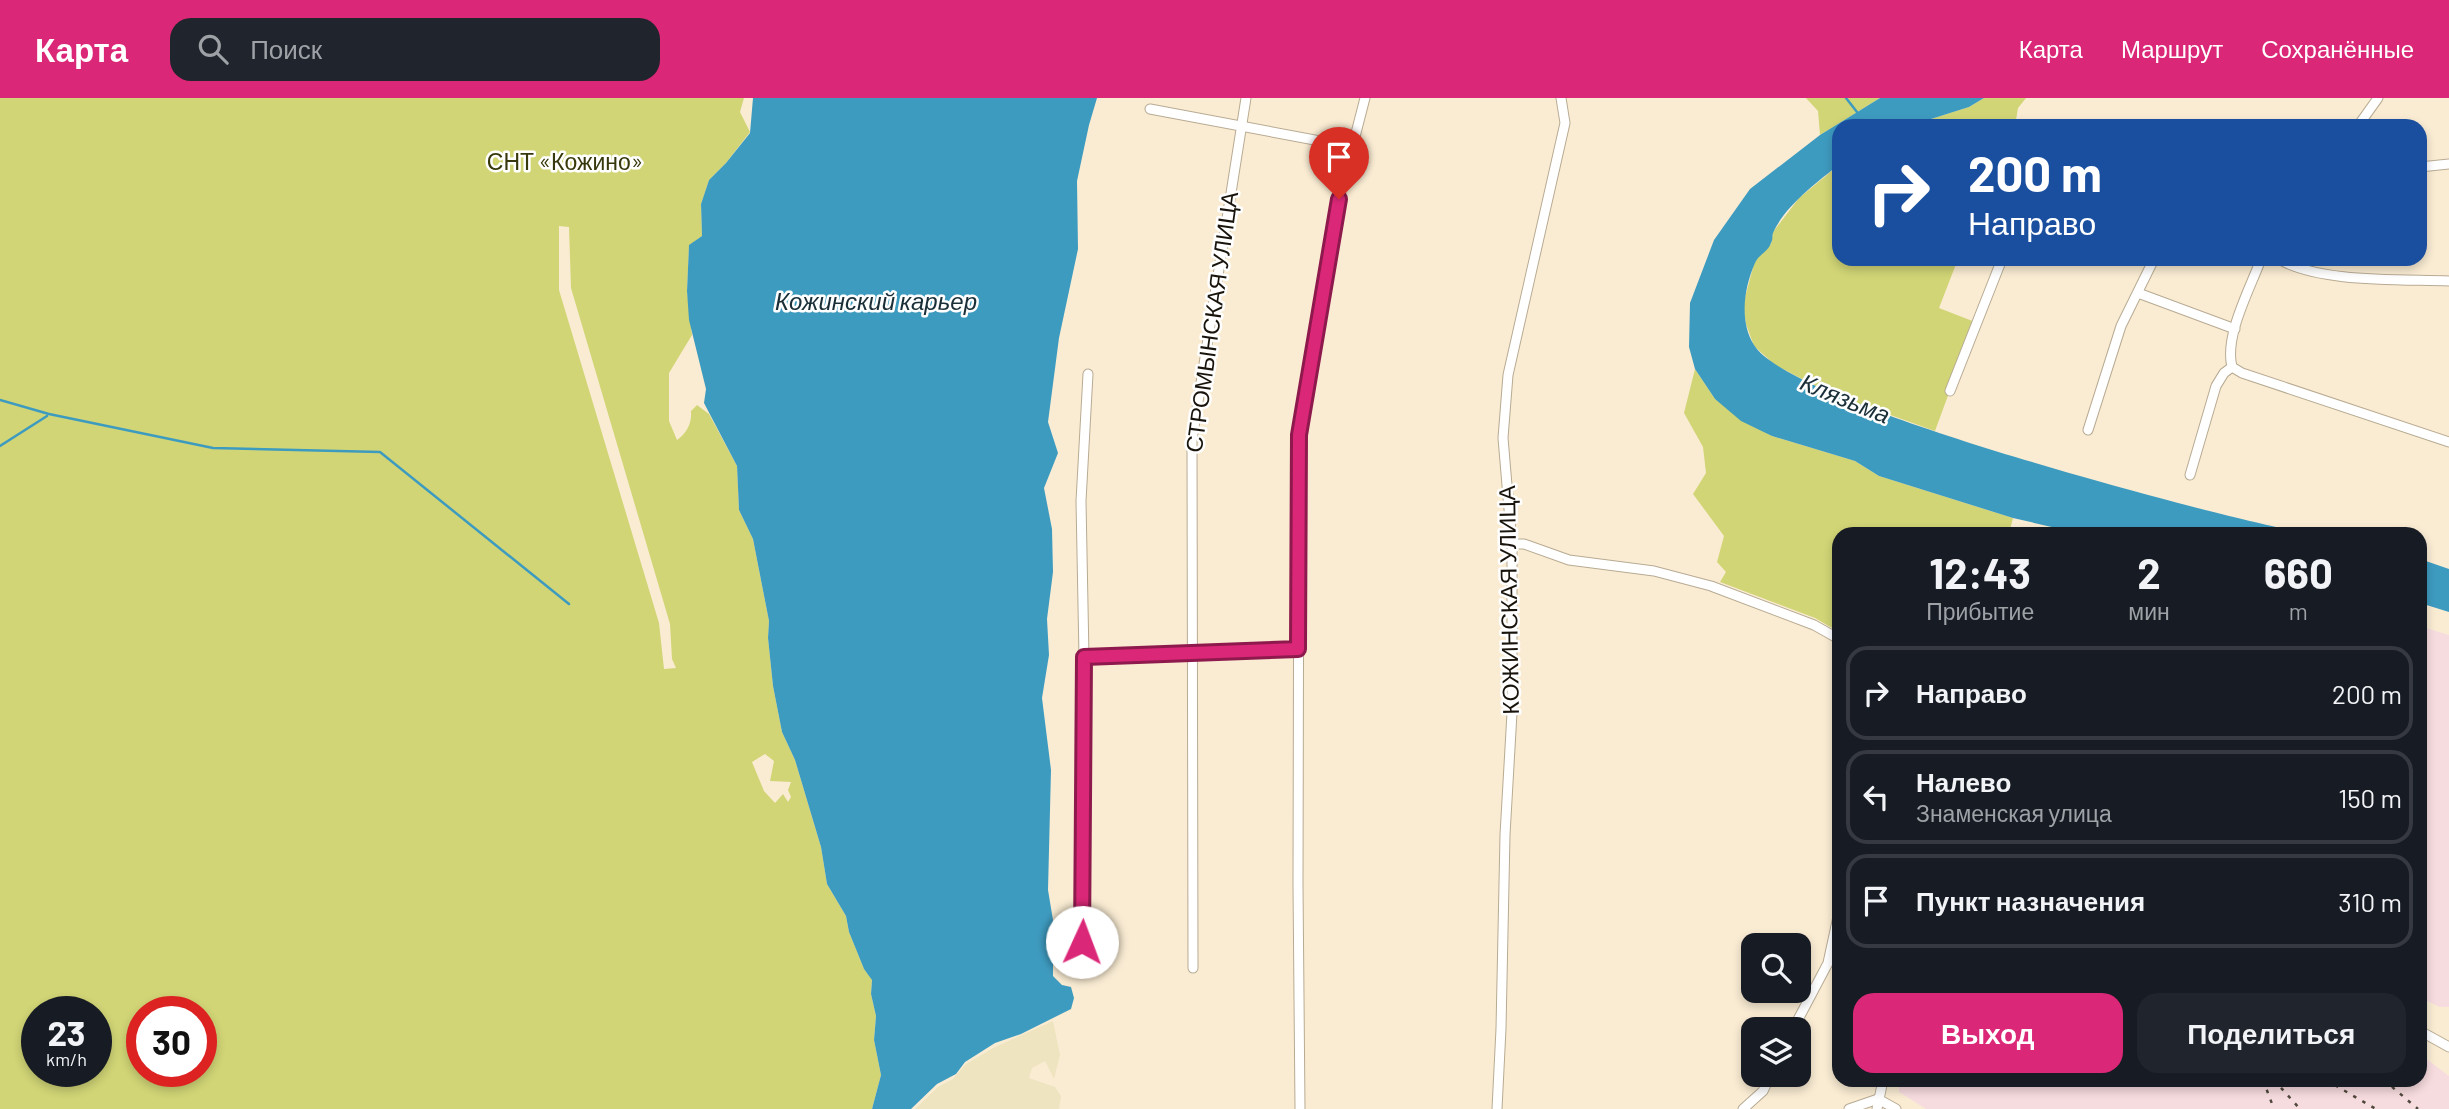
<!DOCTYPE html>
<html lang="ru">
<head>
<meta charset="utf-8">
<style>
	:root { --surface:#171b24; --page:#20242c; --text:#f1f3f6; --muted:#9ea1a6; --line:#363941; --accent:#db2777 }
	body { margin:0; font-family:Barlow,sans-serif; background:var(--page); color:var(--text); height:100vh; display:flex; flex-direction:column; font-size:26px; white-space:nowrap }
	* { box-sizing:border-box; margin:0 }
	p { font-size:23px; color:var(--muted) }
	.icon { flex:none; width:38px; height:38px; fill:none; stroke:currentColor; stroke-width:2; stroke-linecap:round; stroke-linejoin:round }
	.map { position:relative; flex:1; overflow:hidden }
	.drawer { position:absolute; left:1832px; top:429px; width:595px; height:560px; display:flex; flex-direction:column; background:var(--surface); border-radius:21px; box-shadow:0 4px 10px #0003 }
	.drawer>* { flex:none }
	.top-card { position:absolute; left:1832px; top:21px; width:595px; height:147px; border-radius:21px; box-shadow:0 4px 10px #0003; background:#1a4fa0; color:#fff; overflow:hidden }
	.tools { position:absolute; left:1741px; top:835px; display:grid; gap:14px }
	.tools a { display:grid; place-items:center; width:70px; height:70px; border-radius:14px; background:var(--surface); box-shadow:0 4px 10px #0003; font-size:35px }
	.speed { position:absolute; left:21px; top:898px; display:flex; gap:14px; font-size:35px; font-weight:700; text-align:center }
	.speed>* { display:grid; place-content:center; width:91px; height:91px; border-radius:50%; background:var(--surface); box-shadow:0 4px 10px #0003; line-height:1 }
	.speed small { font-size:18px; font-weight:400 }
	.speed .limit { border:10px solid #d22; background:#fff; color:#111 }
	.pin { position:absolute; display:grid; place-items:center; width:60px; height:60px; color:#fff; margin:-72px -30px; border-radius:50% 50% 50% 0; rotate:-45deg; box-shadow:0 0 7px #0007 }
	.pin .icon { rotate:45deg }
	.me { position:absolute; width:77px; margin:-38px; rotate:2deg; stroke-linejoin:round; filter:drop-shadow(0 0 5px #0008) }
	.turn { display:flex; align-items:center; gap:24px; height:147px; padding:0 21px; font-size:32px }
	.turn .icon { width:91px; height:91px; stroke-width:2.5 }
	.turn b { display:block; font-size:49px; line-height:60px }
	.eta { display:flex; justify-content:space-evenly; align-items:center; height:119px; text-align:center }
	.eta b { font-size:42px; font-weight:700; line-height:49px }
	.cta { display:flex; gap:14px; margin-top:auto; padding:14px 21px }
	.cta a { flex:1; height:80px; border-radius:21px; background:var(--accent); color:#fff; font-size:28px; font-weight:700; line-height:80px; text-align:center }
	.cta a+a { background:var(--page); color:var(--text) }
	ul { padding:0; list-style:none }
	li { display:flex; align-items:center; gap:21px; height:94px; margin:0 14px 10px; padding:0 7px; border:4px solid var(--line); border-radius:21px }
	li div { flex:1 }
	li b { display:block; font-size:26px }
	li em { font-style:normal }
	header { display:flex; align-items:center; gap:42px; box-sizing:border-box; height:98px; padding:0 35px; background:var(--accent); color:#fff }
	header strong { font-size:33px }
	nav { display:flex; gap:38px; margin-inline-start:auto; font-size:24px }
	.search { width:490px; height:63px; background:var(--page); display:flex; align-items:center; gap:18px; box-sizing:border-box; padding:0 24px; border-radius:21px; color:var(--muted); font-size:26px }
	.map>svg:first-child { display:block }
	.industrial { fill:#f7dcdf }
	.green { fill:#d1d576; fill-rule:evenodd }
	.sand { fill:#eee4bf }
	.water { fill:#3e9bc0 }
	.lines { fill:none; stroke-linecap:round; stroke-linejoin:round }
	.stream { stroke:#3e9bc0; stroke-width:2.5 }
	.street-casing { stroke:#b8ab93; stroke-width:11 }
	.street { stroke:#fff; stroke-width:9 }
	.rail { stroke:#50483c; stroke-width:2.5; stroke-dasharray:3.5 7; stroke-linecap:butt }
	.route-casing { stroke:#8e194d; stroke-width:18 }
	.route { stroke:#db2777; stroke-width:12 }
	.labels { text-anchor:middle; stroke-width:5; stroke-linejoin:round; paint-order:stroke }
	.park-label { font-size:23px; fill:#37380b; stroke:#fff }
	.street-label { font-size:23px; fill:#18130b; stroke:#fff }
	.water-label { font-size:24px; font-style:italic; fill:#1a2f38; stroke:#fff }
</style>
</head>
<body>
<header>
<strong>Карта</strong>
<div class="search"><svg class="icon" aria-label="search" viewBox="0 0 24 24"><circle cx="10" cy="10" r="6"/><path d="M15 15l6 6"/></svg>Поиск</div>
<nav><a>Карта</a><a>Маршрут</a><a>Сохранённые</a></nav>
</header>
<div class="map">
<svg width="2449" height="1011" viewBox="0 0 2449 1011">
	<rect width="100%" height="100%" fill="#faecd3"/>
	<g class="industrial">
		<path d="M2420 528 2449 537V909H2440L2420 900Z"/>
		<path d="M2420 956 2449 978V1011H1926L1899 994V982H2420Z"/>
	</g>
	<g class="green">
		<path d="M0 0H744L740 14 750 34 726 65 709 82 701 106 702 138 689 148 687 193 692 237 669 275V323L677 342C687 335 692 325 691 313L697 307 709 316 737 368 739 412 753 441 769 523 768 540 773 588 782 634 795 662 821 749 827 786 846 818 849 834 864 871 872 881 871 896 876 918 874 942 881 977 872 1011H0ZM559 128 569 129 571 190 670 526 672 561 676 570 664 571 659 525 559 192ZM765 656 774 663 770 683 791 684 788 692 791 699 788 704 783 696 775 705 764 693 752 664ZM37 914H96V973H37ZM142 914H201V973H142Z"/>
		<path d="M1806 0H1880L1820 37 1818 13Z"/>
		<path d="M1984 0H2026L2018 10 2015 28H1909L1969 9Z"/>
		<path d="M1839 67V161H1958L1939 210 1975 224 1935 333 1829 295 1775 267 1754 248 1746 226 1743 207 1755 162 1771 146 1773 134 1799 100Z"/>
		<path d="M1695 271 1715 301 1772 338 1855 363 1879 378 2013 420 2009 436H1839V534L1815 520 1720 484 1726 474 1717 464 1724 438 1693 396 1706 375 1703 349 1684 315Z"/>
	</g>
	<path class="sand" d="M1053 923 1060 957 1054 981 1045 963 1032 970 1029 980 1055 989 1061 998 1059 1011H915L938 989 953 981 966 966 995 949Z"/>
	<g class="water">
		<path d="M753 0H1097L1089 27 1077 83 1078 151 1059 240 1048 324 1058 355 1044 390 1052 431 1053 474 1047 521 1049 557 1042 600 1051 672 1048 792 1058 852 1053 866V878L1062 887 1071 889 1074 900 1071 911 1021 936 995 945 965 964 956 976 937 986 911 1011H872L881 977 874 942 876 918 871 896 872 882 864 871 849 834 846 818 827 786 821 749 795 662 782 634 773 588 768 540 769 523 753 441 739 412 737 368 704 305 706 291 689 222 687 193 689 147 702 138 701 106 709 82 726 65 750 35Z"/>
		<path d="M1880 0H1984L1969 9 1909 28H1839V67C1818 83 1784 109 1773 135 1772 138 1773 142 1771 145 1768 154 1758 157 1755 165 1744 190 1739 223 1754 247 1789 306 2193 411 2276 429 2290 432 2304 434 2318 436H2082L2013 420 1879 378 1855 363 1772 338 1741 323 1715 301 1695 271 1689 249 1690 205 1714 142 1750 91 1820 37Z"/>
		<path d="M2420 461 2449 471V514L2420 505Z"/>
	</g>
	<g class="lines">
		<g class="stream">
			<path d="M1846 0 1857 14"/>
			<path d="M0 302 49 316 213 350 380 354 569 506"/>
			<path d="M0 348 47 318"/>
		</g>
		<defs>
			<g id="street">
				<path d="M1150 11 1352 49"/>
				<path d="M2358 28 2378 0"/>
				<path d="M2420 69 2449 66"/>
				<path d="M2279 161C2318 185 2402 181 2449 183"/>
				<path d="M2138 195 2235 231"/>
				<path d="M2232 269 2242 275 2449 344"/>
				<path d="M1950 293 2002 161"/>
				<path d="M2088 332 2121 228 2154 161"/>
				<path d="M2190 377 2216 288 2224 275 2232 269C2224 238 2250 191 2261 161"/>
				<path d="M1512 446H1524L1569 462 1654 473 1711 488 1814 527 1839 541"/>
				<path d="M1084 559 1298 551"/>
				<path d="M1081 844 1084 559 1081 403 1088 276"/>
				<path d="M1193 870 1192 342 1246 0"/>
				<path d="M1793 931 1828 865 1839 814"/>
				<path d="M2420 933 2449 949"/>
				<path d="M1878 1001 1896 1011"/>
				<path d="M1300 1011 1298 787 1299 337 1339 101 1365 0"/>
				<path d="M1497 1011 1501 931 1505 737 1512 615V446L1503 340 1508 277 1565 25 1561 0"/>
				<path d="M1743 1011 1763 993 1771 976"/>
				<path d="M1849 1011 1878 1001"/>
				<path d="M1877 1011 1883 982"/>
			</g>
		</defs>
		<use href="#street" class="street-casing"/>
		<use href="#street" class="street"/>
		<g class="rail">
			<path d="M2263 982 2274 1011"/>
			<path d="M2274 982 2300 1011"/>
			<path d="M2326 982 2376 1011"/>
			<path d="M2384 982 2418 1011"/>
		</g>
	</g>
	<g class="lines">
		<defs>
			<path id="route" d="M1082 844 1084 559 1298 551 1299 337 1339 101"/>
		</defs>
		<use href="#route" class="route-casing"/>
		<use href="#route" class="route"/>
	</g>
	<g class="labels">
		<g class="park-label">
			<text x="565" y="72">СНТ «Кожино»</text>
		</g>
		<g class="street-label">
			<text transform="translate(1212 224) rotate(-82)" y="8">СТРОМЫНСКАЯ УЛИЦА</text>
			<text transform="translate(1509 502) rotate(-91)" y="8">КОЖИНСКАЯ УЛИЦА</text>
		</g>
		<g class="water-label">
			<text x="876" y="212">Кожинский карьер</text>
			<text transform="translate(1845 301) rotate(22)" y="8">Клязьма</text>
		</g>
	</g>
</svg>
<div class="tools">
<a><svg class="icon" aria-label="search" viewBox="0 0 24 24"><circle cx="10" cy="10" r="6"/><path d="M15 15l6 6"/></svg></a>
<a><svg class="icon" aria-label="layers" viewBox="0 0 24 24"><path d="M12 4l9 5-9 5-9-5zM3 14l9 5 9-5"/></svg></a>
</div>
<div class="speed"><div>23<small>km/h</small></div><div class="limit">30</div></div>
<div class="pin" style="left:1339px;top:101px;background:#d93025"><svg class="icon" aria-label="arrive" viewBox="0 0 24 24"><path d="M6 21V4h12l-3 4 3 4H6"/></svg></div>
<svg class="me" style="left:1082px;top:844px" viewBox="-20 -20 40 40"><circle r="19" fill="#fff"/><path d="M0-13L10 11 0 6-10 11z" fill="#db2777"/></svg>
<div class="top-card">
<div class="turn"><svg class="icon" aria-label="right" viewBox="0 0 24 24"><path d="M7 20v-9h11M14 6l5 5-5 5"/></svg><div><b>200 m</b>Направо</div></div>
</div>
<section class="drawer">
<div class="eta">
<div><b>12:43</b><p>Прибытие</p></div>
<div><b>2</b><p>мин</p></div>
<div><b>660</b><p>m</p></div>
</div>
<ul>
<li><svg class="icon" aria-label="right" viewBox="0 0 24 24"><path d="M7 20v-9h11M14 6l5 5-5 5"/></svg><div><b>Направо</b></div><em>200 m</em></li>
<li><svg class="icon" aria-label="left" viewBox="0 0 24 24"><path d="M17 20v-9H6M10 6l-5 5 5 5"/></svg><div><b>Налево</b><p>Знаменская улица</p></div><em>150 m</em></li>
<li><svg class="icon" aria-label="arrive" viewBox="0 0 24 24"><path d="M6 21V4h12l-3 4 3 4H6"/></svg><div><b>Пункт назначения</b></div><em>310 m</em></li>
</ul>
<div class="cta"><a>Выход</a><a>Поделиться</a></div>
</section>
</div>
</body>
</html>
